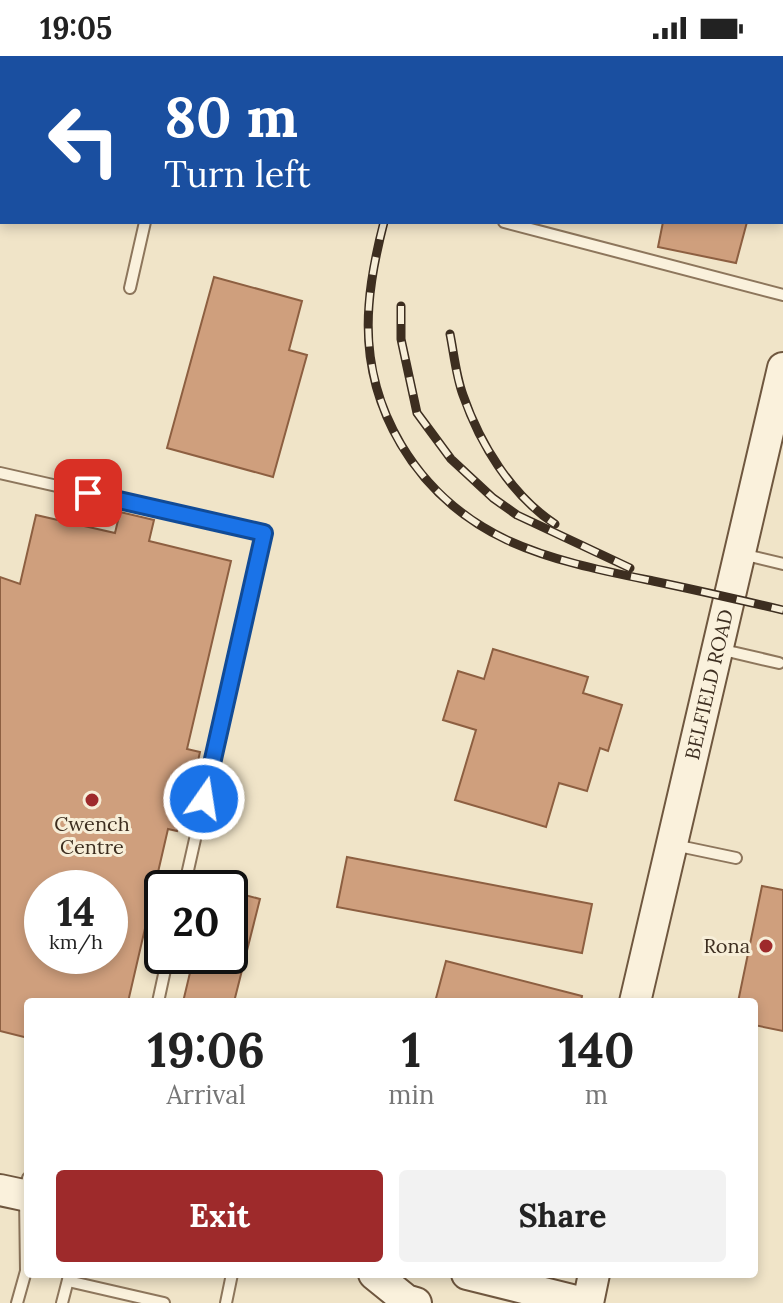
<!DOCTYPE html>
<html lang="en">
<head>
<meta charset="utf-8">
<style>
	:root { --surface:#fff; --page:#f2f2f2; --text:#222; --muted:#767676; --accent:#9e2a2b }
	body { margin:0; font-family:Lora,serif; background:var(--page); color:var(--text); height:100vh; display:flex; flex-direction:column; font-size:30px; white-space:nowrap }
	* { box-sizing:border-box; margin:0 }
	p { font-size:26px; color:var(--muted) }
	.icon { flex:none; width:44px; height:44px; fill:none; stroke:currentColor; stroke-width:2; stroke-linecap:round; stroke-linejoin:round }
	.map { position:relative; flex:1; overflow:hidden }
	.side { position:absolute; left:24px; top:942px; width:734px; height:280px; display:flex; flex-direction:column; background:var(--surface); border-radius:8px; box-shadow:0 4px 12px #0003 }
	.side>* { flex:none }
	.top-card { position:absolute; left:0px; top:0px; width:784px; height:168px; box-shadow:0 4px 12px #0003; background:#1a4fa0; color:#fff; overflow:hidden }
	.speed { position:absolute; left:24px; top:814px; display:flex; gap:16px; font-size:40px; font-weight:700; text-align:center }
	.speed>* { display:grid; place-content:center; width:104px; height:104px; border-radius:50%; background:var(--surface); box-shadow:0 4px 12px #0003; line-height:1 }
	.speed small { font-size:20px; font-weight:400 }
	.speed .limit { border:4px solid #111; border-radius:12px; background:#fff; color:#111 }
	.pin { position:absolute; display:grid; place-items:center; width:68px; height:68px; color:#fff; margin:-34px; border-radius:16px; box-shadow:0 4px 12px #0006 }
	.me { position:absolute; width:88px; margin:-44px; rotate:13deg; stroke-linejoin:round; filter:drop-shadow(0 0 6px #0008) }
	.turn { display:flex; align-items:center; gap:28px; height:168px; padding:0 32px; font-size:36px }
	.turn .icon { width:104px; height:104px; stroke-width:2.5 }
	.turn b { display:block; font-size:56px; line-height:68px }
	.eta { display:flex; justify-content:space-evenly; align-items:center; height:136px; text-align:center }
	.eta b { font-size:48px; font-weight:700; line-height:56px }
	.primary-button { display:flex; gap:16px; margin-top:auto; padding:16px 32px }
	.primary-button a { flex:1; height:92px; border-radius:8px; background:var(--accent); color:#fff; font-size:32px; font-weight:700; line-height:92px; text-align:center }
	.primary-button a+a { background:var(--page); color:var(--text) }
	.status { display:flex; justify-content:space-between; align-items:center; height:56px; padding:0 40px; background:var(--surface); direction:ltr }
	.status svg { height:22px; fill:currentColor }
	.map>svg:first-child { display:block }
	.building { fill:#cf9f7d; stroke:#8d5f41; stroke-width:2; fill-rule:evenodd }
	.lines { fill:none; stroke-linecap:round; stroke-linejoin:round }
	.service-casing { stroke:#8d765c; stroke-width:14 }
	.secondary-casing { stroke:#6f573f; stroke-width:34 }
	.service { stroke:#faf1dc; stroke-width:10 }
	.secondary { stroke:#faf1dc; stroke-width:30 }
	.rail-casing { stroke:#3d2e20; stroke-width:9 }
	.rail { stroke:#f7eed8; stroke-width:6; stroke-dasharray:18; stroke-linecap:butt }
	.route-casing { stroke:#114b97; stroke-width:20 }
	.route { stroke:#1a73e8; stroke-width:14 }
	.poi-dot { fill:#9e2a2b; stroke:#f7eed8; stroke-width:3 }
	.labels { text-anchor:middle; stroke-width:6; stroke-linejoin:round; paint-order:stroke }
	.street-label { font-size:20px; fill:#3d2e20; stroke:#f7eed8 }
	.poi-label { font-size:20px; fill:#3d2e20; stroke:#f7eed8 }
</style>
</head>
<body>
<div class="status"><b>19:05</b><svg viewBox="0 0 49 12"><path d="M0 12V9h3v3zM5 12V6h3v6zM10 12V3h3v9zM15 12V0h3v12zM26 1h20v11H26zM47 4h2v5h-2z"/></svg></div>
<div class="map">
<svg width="783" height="1247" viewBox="0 0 783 1247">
	<rect width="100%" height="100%" fill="#f0e4c8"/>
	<g class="building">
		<path d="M663 166H747L736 207 658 191Z"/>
		<path d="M214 221 302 245 289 294 307 299 273 421 167 392Z"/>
		<path d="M120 456 154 464 149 485 231 505 187 693 200 696 196 714 192 713 177 775 168 773 128 946H28V982L0 975V521L20 528 36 459 115 477ZM42 832H110V900H42Z"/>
		<path d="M493 593 588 621 583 637 622 649 608 695 600 692 587 735 559 727 546 771 455 744 476 674 443 664 458 615 484 623Z"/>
		<path d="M347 801 592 848 582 897 337 851Z"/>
		<path d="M762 830 783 834V975L754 969V946H738Z"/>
		<path d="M230 835 260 843 234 946H183L194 900H230Z"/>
		<path d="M446 905 582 940 581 946H435Z"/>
	</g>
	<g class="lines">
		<defs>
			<g id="service">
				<path d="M182 2V0"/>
				<path d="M454 2 455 0"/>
				<path d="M504 166 783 239"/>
				<path d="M130 232 145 166"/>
				<path d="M0 417 264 477 184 832"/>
				<path d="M742 498 783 508"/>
				<path d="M719 593 779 607"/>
				<path d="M674 789 736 802"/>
				<path d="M158 946 168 900"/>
				<path d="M68 1225 164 1247"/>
				<path d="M17 1247 26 1215 25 1139 28 1122"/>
				<path d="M62 1247 69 1220"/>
				<path d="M226 1247 232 1218"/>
			</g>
			<g id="secondary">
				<path id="s1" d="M635 946 783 312"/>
				<path d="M0 1134 28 1140"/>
				<path d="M374 1218 406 1244 416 1247"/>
				<path d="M467 1218 584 1247"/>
				<path d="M588 1247 594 1218"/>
			</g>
		</defs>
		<use href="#service" class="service-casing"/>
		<use href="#secondary" class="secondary-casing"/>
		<use href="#service" class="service"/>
		<use href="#secondary" class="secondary"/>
		<defs>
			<g id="rail">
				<path d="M425 2 426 0"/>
				<path d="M384 166C377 193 371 221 369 249 361 350 416 441 507 484 553 505 604 515 653 525 696 534 740 544 783 554"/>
				<path d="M401 250V283L417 357 451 403 493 442 517 459 630 512"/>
				<path d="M450 278C454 298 456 320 463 339 480 388 511 439 555 468"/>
			</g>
		</defs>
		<use href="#rail" class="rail-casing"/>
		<use href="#rail" class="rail"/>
	</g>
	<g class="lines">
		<defs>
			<path id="route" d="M88 437 264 477 204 743"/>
		</defs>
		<use href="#route" class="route-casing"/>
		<use href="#route" class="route"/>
	</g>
	<g class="poi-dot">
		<circle cx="92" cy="744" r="8"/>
		<circle cx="766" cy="890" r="8"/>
	</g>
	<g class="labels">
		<g class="street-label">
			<text dy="7" stroke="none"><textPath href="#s1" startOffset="326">BELFIELD ROAD</textPath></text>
		</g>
		<g class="poi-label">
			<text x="92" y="775">Cwench<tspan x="92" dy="23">Centre</tspan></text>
			<text x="750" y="897" text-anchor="end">Rona</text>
		</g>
	</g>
</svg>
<div class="speed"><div>14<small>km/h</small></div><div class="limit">20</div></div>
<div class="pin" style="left:88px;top:437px;background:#d93025"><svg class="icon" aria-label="arrive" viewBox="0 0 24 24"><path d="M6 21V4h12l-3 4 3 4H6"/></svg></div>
<svg class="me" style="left:204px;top:743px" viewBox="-20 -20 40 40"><circle r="17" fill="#1a73e8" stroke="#fff" stroke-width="3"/><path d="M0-11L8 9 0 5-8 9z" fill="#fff"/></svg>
<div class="top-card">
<div class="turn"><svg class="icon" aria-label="left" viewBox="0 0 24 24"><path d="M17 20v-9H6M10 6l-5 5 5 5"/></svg><div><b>80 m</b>Turn left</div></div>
</div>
<section class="side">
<div class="eta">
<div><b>19:06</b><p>Arrival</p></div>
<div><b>1</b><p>min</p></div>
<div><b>140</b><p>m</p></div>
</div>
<div class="primary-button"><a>Exit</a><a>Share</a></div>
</section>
</div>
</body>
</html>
